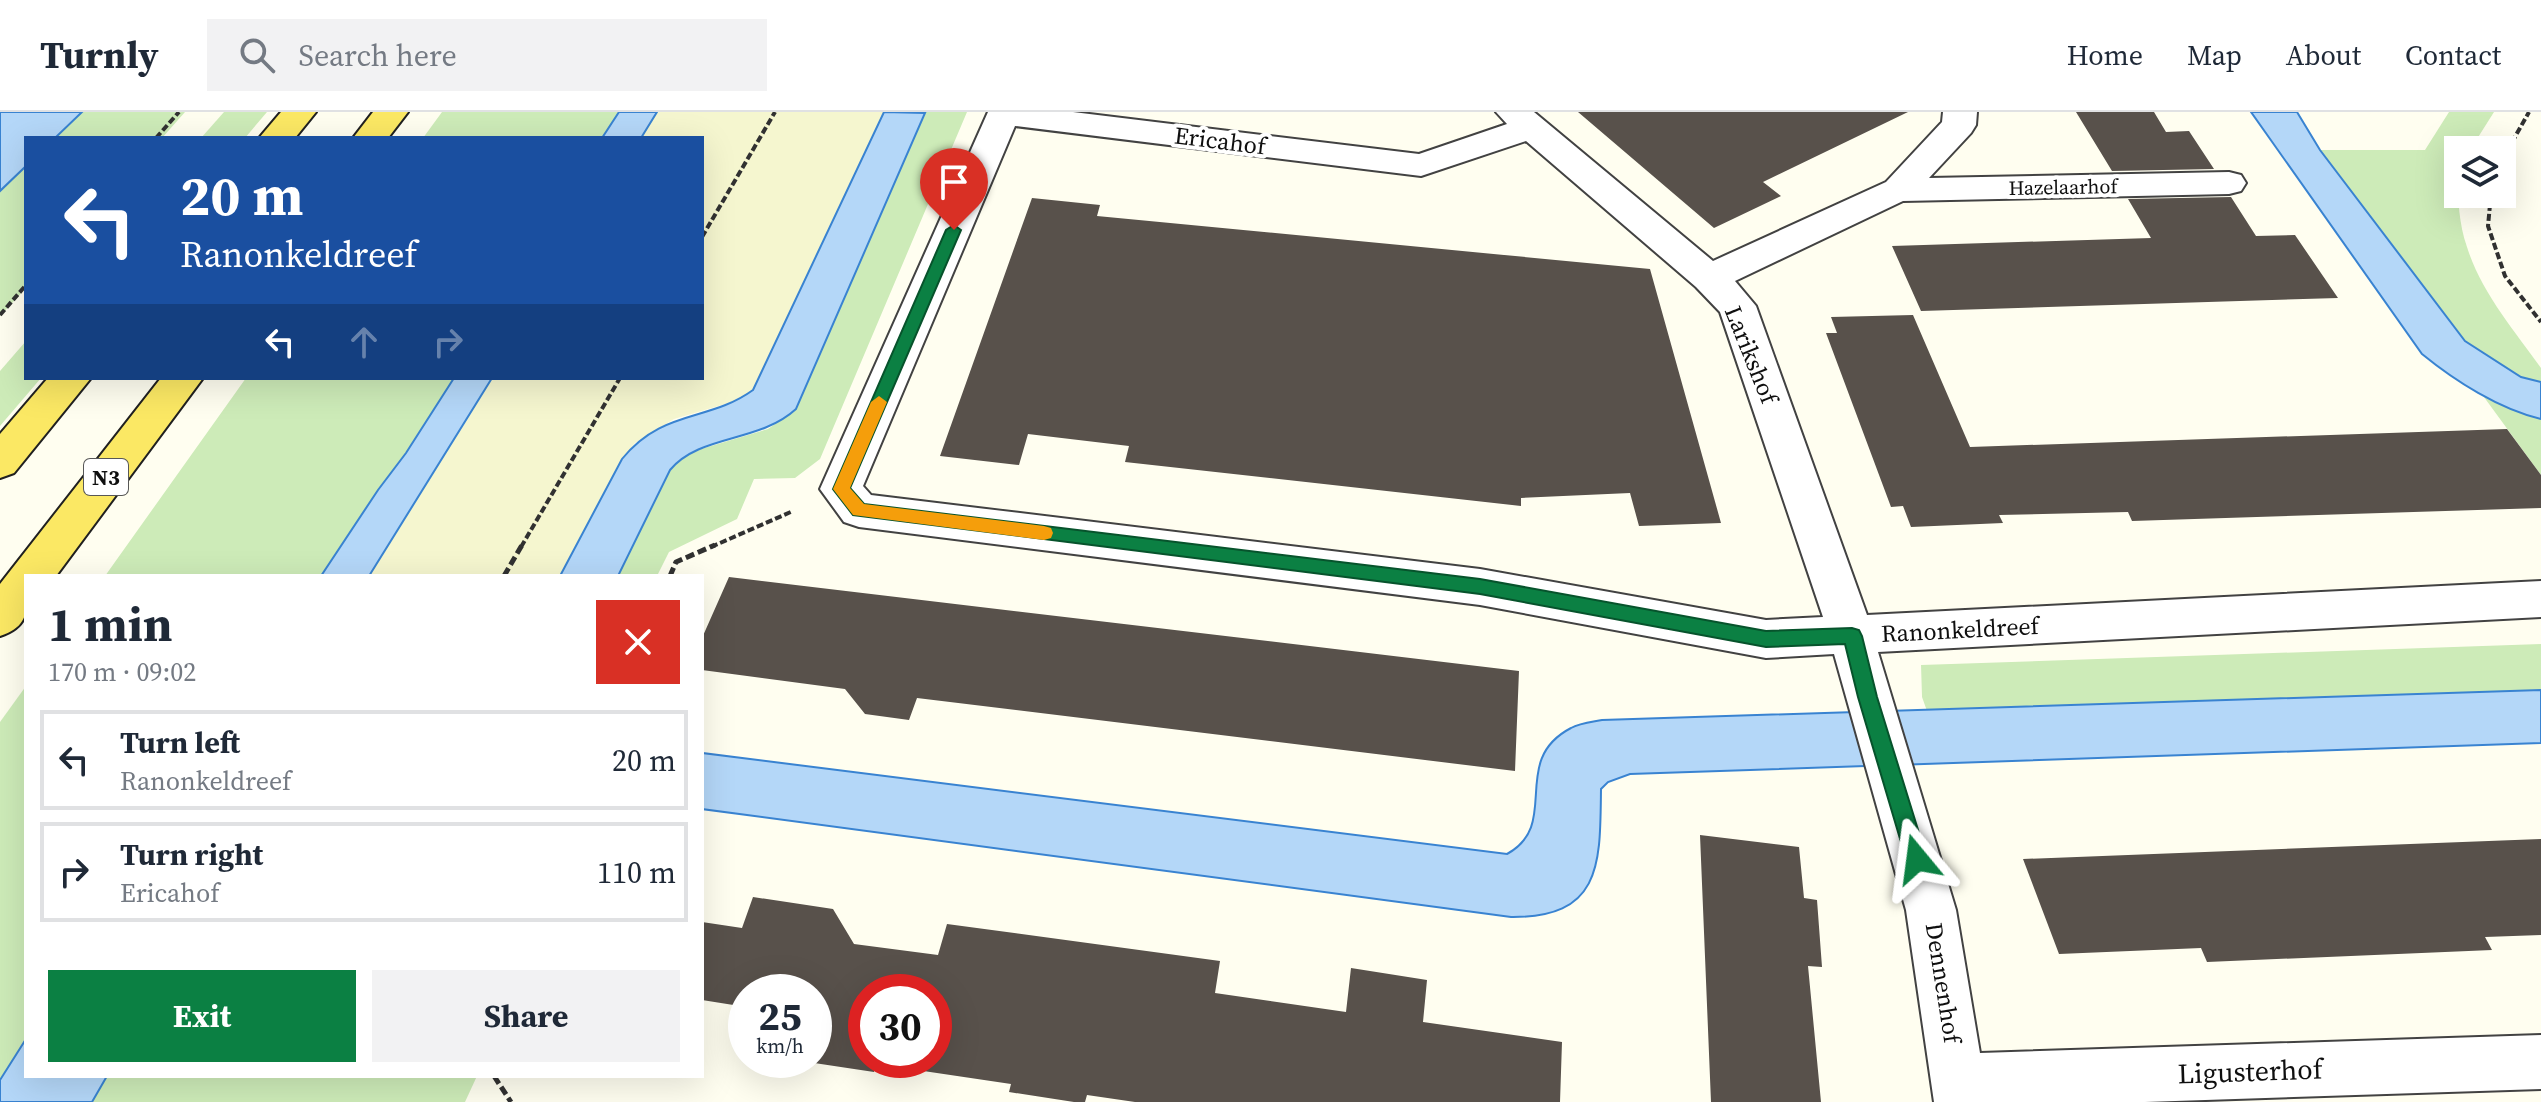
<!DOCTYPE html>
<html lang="en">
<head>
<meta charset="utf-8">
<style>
	:root { --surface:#fff; --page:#f2f2f3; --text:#1f2937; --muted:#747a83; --line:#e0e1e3; --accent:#0b8043 }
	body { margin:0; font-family:"Source Serif 4",serif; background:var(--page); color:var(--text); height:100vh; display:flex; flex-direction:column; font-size:30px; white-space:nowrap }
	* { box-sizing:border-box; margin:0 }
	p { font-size:26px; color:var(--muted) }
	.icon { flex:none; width:44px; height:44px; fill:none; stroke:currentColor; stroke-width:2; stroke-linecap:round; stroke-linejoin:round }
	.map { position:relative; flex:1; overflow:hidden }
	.panel { position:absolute; left:24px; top:462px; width:680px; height:504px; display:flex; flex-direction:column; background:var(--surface); border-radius:0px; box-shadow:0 8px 32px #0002 }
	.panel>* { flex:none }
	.hud { position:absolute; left:24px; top:24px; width:680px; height:244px; border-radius:0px; box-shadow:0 8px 32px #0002; background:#1a4fa0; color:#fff; overflow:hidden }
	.controls { position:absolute; left:2444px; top:24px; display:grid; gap:16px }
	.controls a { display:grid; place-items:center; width:72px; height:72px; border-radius:0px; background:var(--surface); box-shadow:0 8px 32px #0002; font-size:40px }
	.speed { position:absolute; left:728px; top:862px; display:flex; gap:16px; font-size:40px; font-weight:700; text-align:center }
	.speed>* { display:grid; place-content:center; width:104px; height:104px; border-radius:50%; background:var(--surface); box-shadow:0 8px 32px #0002; line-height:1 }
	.speed small { font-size:20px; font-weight:400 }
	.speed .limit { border:12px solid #d22; background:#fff; color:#111 }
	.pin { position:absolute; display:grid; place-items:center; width:68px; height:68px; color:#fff; margin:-82px -34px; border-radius:50% 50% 50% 0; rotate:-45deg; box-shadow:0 0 8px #0007 }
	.pin .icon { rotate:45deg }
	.me { position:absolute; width:88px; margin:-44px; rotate:344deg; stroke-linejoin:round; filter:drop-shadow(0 0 6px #0008) }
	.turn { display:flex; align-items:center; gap:28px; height:168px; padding:0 24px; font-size:36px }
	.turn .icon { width:104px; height:104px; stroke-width:2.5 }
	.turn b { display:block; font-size:56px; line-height:68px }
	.lanes { display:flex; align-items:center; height:76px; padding:0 24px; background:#0003; justify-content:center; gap:40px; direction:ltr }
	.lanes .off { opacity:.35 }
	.round { display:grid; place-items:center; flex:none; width:84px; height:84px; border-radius:0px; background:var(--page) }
	.head { display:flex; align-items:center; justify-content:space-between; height:136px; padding:0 24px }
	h1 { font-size:48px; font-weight:700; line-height:60px }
	.action { display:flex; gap:16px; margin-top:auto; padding:16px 24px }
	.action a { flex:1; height:92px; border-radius:0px; background:var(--accent); color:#fff; font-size:32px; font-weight:700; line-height:92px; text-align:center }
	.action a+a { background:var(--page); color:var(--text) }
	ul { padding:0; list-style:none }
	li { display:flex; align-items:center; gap:24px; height:100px; margin:0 16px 12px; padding:0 8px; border:4px solid var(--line); border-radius:0px }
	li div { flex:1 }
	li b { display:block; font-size:30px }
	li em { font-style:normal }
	header { display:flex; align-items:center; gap:48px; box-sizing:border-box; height:112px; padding:0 40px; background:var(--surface); border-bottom:2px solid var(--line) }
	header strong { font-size:38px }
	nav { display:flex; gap:44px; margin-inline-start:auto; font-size:28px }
	.search { width:560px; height:72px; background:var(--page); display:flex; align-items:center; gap:20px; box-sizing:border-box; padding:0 28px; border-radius:0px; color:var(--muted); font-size:30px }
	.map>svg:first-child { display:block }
	.farmland { fill:#f5f6cf }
	.green { fill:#cdebb8 }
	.water { fill:#b4d7f8; stroke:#3983d1; stroke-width:2 }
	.building { fill:#58514b; fill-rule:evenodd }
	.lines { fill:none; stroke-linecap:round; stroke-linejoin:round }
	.street-casing { stroke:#424242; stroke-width:4 }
	.primary-casing { stroke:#202020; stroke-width:4 }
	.path-far1 { stroke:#313131; stroke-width:4; stroke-dasharray:7 3; stroke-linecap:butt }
	.path { stroke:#313131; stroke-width:5; stroke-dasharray:9 4; stroke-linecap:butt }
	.street { fill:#fff; fill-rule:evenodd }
	.primary { fill:#fbe864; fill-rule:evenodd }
	.route { fill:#0b8043; stroke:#07532c; stroke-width:2 }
	.slow { fill:#f59e0b }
	.labels { text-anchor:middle; stroke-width:8; stroke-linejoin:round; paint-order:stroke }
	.far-street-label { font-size:20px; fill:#0f0f0f; stroke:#fff }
	.shield { fill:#fff; stroke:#575757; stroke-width:2 }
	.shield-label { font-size:22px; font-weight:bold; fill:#0f0f0f }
	.street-label { font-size:24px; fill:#0f0f0f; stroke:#fff }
	.near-street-label { font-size:28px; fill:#0f0f0f; stroke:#fff }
</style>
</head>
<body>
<header>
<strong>Turnly</strong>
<div class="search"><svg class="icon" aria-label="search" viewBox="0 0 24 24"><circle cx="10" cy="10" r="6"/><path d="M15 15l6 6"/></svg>Search here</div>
<nav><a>Home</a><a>Map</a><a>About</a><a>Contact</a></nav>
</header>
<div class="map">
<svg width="2541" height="990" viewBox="0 0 2541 990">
	<rect width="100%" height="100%" fill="#fffef0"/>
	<path class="farmland" d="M657 0H884L753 278 739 288 674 307 635 331 622 347 560 464H369L492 266H702V26H641Z"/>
	<g class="green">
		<path d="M0 0H185L162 26H26V176L0 204Z"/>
		<path d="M224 0H267L245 26H201Z"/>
		<path d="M442 0H619L602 26H423Z"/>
		<path d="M925 0H967L820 347 795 366 754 367 737 407 669 440 657 464H618L670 358 680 346 691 340 768 317 796 297Z"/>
		<path d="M2449 0H2494L2470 38H2458C2458 71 2456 103 2467 135 2481 180 2514 218 2541 256V270L2521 265 2465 229 2320 38H2425Z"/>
		<path d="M26 229V266H41L0 314V259Z"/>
		<path d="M246 266H454L406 341 378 378 321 464H105Z"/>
		<path d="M2481 281 2511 297 2541 307V363Z"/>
		<path d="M2541 532V578L1927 599 1922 585 1921 553Z"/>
		<path d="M26 574V927L0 968V610Z"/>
		<path d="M107 964H477L465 990H92Z"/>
	</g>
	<g class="water">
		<path d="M0 0H82L55 26H26V54L0 79Z"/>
		<path d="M619 0H657L641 26H602Z"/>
		<path d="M884 0 925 1 796 297C759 331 700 322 670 358L618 464H560L622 347C662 297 709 310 753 278Z"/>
		<path d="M2251 0H2297L2320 38 2465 229 2521 265 2541 270V307C2499 297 2455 269 2422 242Z"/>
		<path d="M454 266H492L369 464H321L378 378 406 341Z"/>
		<path d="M2541 578V631L1630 662 1608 670 1601 677C1600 750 1603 806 1511 805L702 697V641L1507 742C1562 712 1508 649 1571 616 1580 611 1592 610 1602 608Z"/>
		<path d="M26 927V964H107L92 990H0V968Z"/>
	</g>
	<g class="building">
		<path d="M1578 0H1908L1763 70 1781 84 1714 116Z"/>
		<path d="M2076 0H2154L2166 20 2189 19 2214 57 2112 59Z"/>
		<path d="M2231 85 2256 124 2295 123 2338 186 1921 199 1892 134 2151 126 2128 87Z"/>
		<path d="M1032 86 1100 93 1097 104 1650 157 1721 411 1639 414 1630 381 1521 386V394L1125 350 1129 334 1028 322 1019 353 940 344Z"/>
		<path d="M1913 203 1970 335 2507 317 2541 363V396L2132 409 2128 400 1999 403 2003 411 1911 415 1903 394 1891 395 1826 221H1837L1831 205Z"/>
		<path d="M729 465 1519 559 1515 659 917 586 909 608 865 602 845 577 702 558V526Z"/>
		<path d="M1700 723 1799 735 1804 786 1817 788 1822 855 1808 854 1821 990H1711Z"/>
		<path d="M2541 727V823L2485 825 2492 838 2207 850 2201 836 2059 842 2023 747Z"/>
		<path d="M753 785 833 797 854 832 938 843 947 812 1220 849 1215 881 1346 900 1351 856 1427 868 1423 910 1562 930 1560 990H1135L1087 983 1085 990H1074L1009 980 1011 972 910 957 876 952 874 960 801 949 814 948V880H746V895L702 888V810L742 816ZM866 880H934V948H866Z"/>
	</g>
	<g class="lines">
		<defs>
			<path id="street" d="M988 0H1073L1419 42 1507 12 1496 0H1534L1713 149 1886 70 1942 10 1943 0H1977L1976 13 1971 21 1929 66 2229 60 2241 63 2246 71 2241 79 2229 82 1903 89 1735 169 1756 194 1867 503 2541 469V505L1878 540 1956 798 1980 941 2541 923V977L2145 990H1934L1906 798 1834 542 1766 546 1480 493 859 415 844 410 820 377ZM1015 14 1421 64 1526 29 1696 175 1720 200 1823 505 1766 508 1480 457 871 383 863 374Z"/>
			<g id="primary">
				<path d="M281 0H316L295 26H259Z"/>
				<path d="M373 0H408L388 26H353Z"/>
				<path d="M48 266H91L14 361 0 366V322Z"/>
				<path d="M161 266H203L56 464H26C26 494 33 513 0 524V472Z"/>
			</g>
		</defs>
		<use href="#street" class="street-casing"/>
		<use href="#primary" class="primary-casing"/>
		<g class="path-far1">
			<path d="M156 26 179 0"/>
			<path d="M2502 48 2529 0"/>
			<path d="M2491 82 2488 114 2505 164 2541 210"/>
			<path d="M702 125 775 0"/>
			<path d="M0 203 26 173"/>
			<path d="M521 435 620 266"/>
			<path d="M711 435 793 399"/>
		</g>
		<g class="path">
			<path d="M504 464 522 433"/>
			<path d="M670 464 676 450 715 433"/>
			<path d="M494 964 511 990"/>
		</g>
		<use href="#street" class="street"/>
		<use href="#primary" class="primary"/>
	</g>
	<path class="route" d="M954 113 961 118 850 376 864 392 1480 467 1766 519 1852 516 1859 518 1862 524 1877 585 1927 747 1924 754 1917 757 1909 754 1906 747 1858 585 1845 532 1766 535 1480 482 853 403 833 377 946 118Z"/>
	<path class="slow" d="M879 284 887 290 850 376 864 392 1044 414 1051 416 1053 421 1051 426 1044 428 853 403 833 377 871 290Z"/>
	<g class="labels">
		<g class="far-street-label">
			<text transform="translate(2063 75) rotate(-1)" y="7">Hazelaarhof</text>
		</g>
		<rect class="shield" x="84" y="347" width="44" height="36" rx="6"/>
		<g class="shield-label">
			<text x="106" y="373">N3</text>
		</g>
		<g class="street-label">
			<text transform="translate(1220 29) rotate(7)" y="8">Ericahof</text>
			<text transform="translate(1751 243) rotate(68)" y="8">Larikshof</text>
			<text transform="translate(1960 518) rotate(-3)" y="8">Ranonkeldreef</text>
			<text transform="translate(1943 871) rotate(81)" y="8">Dennenhof</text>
		</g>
		<g class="near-street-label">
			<text transform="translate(2250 959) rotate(-2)" y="10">Ligusterhof</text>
		</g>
	</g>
</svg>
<div class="controls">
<a><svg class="icon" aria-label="layers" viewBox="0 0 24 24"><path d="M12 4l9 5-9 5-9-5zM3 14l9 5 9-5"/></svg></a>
</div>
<div class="speed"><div>25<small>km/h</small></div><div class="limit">30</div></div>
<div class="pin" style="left:954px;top:118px;background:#d93025"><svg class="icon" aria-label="arrive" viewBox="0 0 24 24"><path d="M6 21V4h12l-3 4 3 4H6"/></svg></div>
<svg class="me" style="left:1917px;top:747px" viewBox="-20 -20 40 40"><path d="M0-17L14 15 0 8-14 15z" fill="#0b8043" stroke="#fff" stroke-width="4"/></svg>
<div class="hud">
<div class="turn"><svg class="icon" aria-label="left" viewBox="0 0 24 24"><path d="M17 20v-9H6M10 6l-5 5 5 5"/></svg><div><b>20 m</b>Ranonkeldreef</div></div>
<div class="lanes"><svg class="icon" aria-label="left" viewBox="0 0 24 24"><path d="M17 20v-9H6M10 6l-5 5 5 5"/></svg><svg class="icon off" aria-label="ahead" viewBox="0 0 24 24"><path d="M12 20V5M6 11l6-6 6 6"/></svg><svg class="icon off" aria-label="right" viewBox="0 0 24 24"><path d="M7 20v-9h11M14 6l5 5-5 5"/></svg></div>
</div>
<section class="panel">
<div class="head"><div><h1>1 min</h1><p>170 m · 09:02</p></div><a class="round" style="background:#d93025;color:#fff"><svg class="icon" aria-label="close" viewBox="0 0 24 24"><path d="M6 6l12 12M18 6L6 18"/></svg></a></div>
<ul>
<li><svg class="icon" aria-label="left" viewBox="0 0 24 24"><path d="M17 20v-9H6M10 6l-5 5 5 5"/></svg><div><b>Turn left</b><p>Ranonkeldreef</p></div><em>20 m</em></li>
<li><svg class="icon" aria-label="right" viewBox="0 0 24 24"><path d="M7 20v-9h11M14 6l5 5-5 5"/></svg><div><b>Turn right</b><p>Ericahof</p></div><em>110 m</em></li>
</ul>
<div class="action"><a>Exit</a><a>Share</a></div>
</section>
</div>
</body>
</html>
